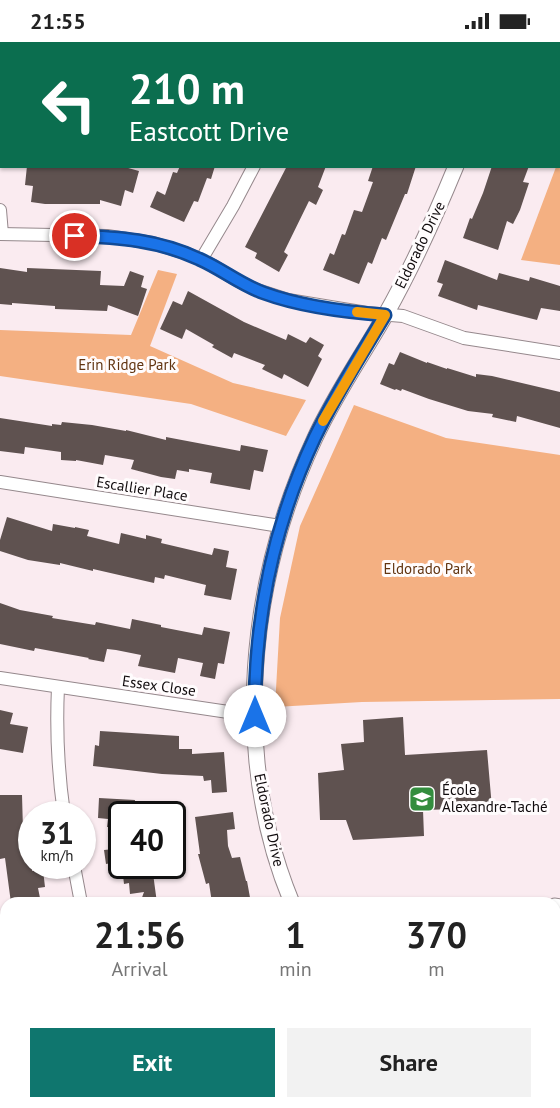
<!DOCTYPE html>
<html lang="en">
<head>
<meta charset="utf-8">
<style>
	:root { --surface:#fff; --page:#f2f2f2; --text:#222; --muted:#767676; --accent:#0f766e }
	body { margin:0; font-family:"PT Sans",sans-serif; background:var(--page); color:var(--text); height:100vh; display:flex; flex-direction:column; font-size:22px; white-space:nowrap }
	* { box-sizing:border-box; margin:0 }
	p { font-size:20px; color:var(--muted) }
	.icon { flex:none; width:33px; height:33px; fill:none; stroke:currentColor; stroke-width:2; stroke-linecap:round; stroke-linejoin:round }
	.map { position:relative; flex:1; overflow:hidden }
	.side { position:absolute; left:0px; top:855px; width:561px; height:212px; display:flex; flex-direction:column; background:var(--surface); border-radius:18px 18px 0 0; box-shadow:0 2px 4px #0004 }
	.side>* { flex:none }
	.guide { position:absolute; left:0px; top:0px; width:561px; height:126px; box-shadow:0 2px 4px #0004; background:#0b6e4f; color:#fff; overflow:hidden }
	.speed { position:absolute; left:18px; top:759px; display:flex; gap:12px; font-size:30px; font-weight:700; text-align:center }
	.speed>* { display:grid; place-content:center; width:78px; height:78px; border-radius:50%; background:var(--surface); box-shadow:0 2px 4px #0004; line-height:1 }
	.speed small { font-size:15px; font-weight:400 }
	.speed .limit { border:3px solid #111; border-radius:9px; background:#fff; color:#111 }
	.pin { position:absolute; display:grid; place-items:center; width:51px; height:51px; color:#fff; margin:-26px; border:3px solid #fff; border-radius:50%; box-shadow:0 2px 6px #0007 }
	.me { position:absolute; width:66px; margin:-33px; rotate:0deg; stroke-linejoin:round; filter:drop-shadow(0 0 4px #0008) }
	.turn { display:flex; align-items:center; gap:21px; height:126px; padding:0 30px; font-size:27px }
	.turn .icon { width:78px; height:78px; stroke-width:2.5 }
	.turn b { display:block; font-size:42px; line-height:51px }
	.eta { display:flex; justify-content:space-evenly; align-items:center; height:102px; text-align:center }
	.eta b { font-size:36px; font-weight:800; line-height:42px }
	.button { display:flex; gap:12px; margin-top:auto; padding:12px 30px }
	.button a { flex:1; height:69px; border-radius:0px; background:var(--accent); color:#fff; font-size:24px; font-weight:800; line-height:69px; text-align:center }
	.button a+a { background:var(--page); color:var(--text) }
	.status { display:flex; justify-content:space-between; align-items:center; height:42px; padding:0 30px; background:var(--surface); direction:ltr }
	.status svg { height:16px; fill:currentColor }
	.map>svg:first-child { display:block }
	.green { fill:#f4b082 }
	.building { fill:#5f5250 }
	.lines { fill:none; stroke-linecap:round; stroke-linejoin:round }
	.minor-casing { stroke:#95888c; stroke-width:14 }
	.tertiary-casing { stroke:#95888c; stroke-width:17 }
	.minor { stroke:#fff; stroke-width:12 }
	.tertiary { stroke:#fff; stroke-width:15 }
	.route-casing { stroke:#114b97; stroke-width:15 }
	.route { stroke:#1a73e8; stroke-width:10 }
	.slow { stroke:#f59e0b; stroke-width:10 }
	.labels { text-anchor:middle; stroke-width:6; stroke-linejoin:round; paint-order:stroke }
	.street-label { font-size:15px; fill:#100b0d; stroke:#fffcfd }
	.park-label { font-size:15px; fill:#623511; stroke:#fffcfd }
	.poi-label { font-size:15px; fill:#100b0d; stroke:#fffcfd; text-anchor:start }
</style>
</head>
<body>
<div class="status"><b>21:55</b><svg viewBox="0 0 49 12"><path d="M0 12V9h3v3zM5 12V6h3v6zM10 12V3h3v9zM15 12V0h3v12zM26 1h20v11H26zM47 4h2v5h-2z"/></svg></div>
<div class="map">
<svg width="560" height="1066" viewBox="0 0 560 1066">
	<rect width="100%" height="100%" fill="#faebf0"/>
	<g class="green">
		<path d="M560 113V223L521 218 556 125 560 124Z"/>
		<path d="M158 228 177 232 150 304 233 341 306 358 286 394 191 362 0 334V288L131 293Z"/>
		<path d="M354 363 446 396 560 413V657L362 660 275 665 280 576 300 484Z"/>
		<path d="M0 956 6 960V1010L0 1011Z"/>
	</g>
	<g class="building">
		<path d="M27 124H121L139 129 133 151 125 148 121 164 100 158V162H45L31 160 33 144 25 143Z"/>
		<path d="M180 124H215L211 137 207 136 198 160 194 159 184 180 150 165 157 149 165 153 173 130 177 131Z"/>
		<path d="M287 124H326L318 145 323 148 316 163 309 159 284 210 288 213 279 230 255 216 257 211 245 205Z"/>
		<path d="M373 124H416L407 152H405L386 198 382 196 372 222 368 220 359 242 323 228 330 211 334 213 342 192 345 193 354 168 362 170 373 140 368 139Z"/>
		<path d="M492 124H529L523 140 529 141 520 168 513 182 507 179 498 208 463 196 470 176 472 177 483 151Z"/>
		<path d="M445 218 497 238 499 231 529 239 530 235 560 244V269L541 266 537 278 478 263 477 268 438 254 443 242 437 240Z"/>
		<path d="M0 226 27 230V226L101 229 100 243 124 244 130 229 144 234 141 245 147 247 138 274 108 263 107 269 55 267V264L12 261V263L0 262Z"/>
		<path d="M188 249 244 280 286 298 288 292 306 301 310 295 324 303 318 314 322 317 308 345 284 332 282 337 262 327 265 323 234 311 232 316 212 305 214 303 186 287 182 297 160 287 173 259 182 263Z"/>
		<path d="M400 310 427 321V320L447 327V326L476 335V332L492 334 560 350V386L517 374 516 380 492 375 493 372 468 369 429 357 402 347 401 349 396 347 395 348 380 342 389 321 394 323Z"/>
		<path d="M0 376 52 384V382L61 383 62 380 92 383 126 389V388L166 398V395L240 409 241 403 268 408 263 430 254 428 250 448 210 441 212 431 189 427V430L177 428 175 437 161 435 131 427 134 418 105 413 103 423 76 418V419L61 418V410L25 405 24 412 0 409Z"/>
		<path d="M7 475 52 489 53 482 75 486V485L89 488 87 494 119 502 121 491 146 497V493L162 497 161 501 212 513 214 506 229 509 226 525 237 527 231 558 204 553 206 543 165 533 164 537 155 535 154 541 93 527V529L60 521V523L28 518 0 509V498Z"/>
		<path d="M0 561 20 568 53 574 52 576 95 583 96 580 130 587 132 577 161 583V585L202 593 204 585 230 590 224 622 218 621 215 637 200 634 203 621 178 616 175 631 138 624 141 613 116 608 107 607 104 620 88 617 89 616 35 606 34 609 0 602Z"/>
		<path d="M0 668 13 671 10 682 28 685 23 711 0 707Z"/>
		<path d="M403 675 405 713 487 708 492 766 423 768 424 794 353 798 346 778H320L318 731 344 728 341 702 364 700 363 678Z"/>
		<path d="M100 689 179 694V707H192V712L224 710 227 750 212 751 211 738 204 739 203 734 162 732 93 724 95 703 99 704Z"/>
		<path d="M0 753H22L23 788 32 787V829L43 828 45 845 38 846 41 861H11L5 816 0 817Z"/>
		<path d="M99 756 135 758 134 772H122V819L106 822 104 808 114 807 110 785H107L108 777 98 776Z"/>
		<path d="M233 770 235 787 227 788 228 804 232 816 240 815 246 839H247L251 861H212L209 841 206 842 198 812H200L195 775Z"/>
		<path d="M134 824H152L157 861H140L144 850 130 852 129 841 124 842 122 825Z"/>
	</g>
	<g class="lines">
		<defs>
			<g id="minor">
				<path d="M301 2 302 0"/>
				<path d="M0 25 2 24"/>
				<path d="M0 168 2 192"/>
				<path d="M0 192 107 194 153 201 188 212 212 223 233 236 254 247 288 258 367 271 403 274 464 296 560 311"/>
				<path d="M201 218 233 164 254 124"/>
				<path d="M0 440 280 484"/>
				<path d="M0 636 255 674"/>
				<path d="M58 645C56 688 58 730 64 772"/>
				<path d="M74 824 81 861"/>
				<path d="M555 928H560"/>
				<path d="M187 1060 190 1066"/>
				<path d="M417 1060 421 1066"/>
			</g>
			<g id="tertiary">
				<path d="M505 2 506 0"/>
				<path d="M292 861C231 714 248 540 314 398 334 354 362 314 386 272 413 224 435 175 456 124"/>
				<path d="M555 864 560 865"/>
				<path d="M0 1038 6 1037"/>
			</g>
		</defs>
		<use href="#minor" class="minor-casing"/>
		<use href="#tertiary" class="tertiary-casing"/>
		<use href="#minor" class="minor"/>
		<use href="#tertiary" class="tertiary"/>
	</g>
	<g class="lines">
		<defs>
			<path id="route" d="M75 194C119 195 158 198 199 217 222 227 241 243 264 251 302 265 345 270 385 273 361 313 335 353 315 395 273 484 254 576 255 674"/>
		</defs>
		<use href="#route" class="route-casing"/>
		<use href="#route" class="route"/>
		<path class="slow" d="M323 379 385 273 357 270"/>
	</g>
	<defs>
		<symbol id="school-square" viewBox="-11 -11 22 22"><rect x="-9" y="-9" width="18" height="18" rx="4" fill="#338d3e" stroke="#fffcfd"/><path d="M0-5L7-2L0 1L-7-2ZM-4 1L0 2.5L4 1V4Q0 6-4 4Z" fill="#fff"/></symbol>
	</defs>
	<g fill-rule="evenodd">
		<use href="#school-square" x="407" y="742" width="30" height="30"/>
	</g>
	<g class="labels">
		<g class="street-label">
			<text transform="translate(420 203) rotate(-64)" y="5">Eldorado Drive</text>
			<text transform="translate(142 447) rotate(9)" y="5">Escallier Place</text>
			<text transform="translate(159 644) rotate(8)" y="5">Essex Close</text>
			<text transform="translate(269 778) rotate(78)" y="5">Eldorado Drive</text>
		</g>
		<g class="park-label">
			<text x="127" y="328">Erin Ridge Park</text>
			<text x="428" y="532">Eldorado Park</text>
		</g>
		<g class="poi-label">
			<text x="442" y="753">École<tspan x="442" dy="17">Alexandre-Taché</tspan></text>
		</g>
	</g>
</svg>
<div class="speed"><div>31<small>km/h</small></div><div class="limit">40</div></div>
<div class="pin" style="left:75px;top:194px;background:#d93025"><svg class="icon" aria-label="arrive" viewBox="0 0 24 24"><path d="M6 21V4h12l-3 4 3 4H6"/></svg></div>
<svg class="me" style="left:255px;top:674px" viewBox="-20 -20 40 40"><circle r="19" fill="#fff"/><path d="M0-13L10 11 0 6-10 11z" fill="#1a73e8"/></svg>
<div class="guide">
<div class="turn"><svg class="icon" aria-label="left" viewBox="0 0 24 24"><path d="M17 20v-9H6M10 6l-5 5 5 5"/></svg><div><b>210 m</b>Eastcott Drive</div></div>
</div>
<section class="side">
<div class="eta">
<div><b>21:56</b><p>Arrival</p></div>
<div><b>1</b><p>min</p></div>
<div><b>370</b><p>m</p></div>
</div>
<div class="button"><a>Exit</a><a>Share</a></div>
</section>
</div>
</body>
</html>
